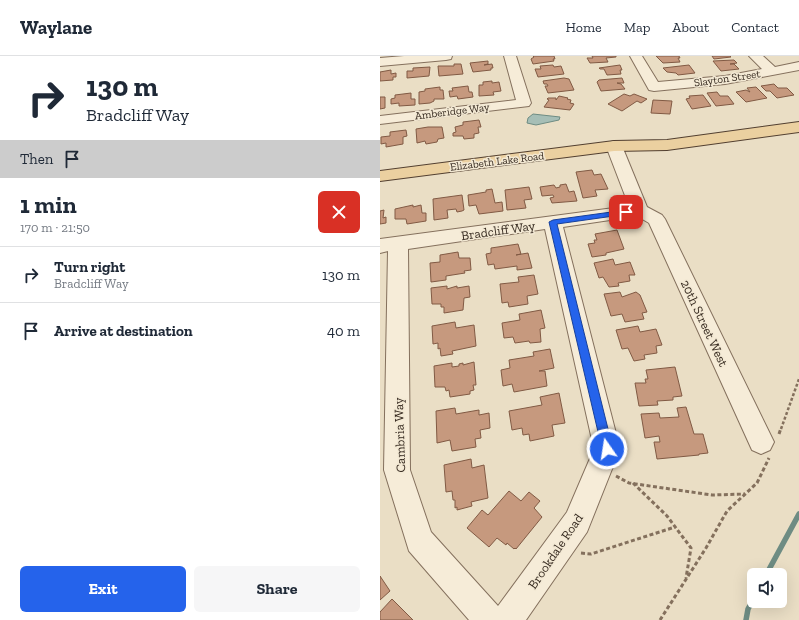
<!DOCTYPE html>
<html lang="en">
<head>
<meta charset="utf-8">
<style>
	:root { --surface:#fff; --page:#f6f6f7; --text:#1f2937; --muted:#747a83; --line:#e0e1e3; --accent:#2563eb }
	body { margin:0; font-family:"Zilla Slab",serif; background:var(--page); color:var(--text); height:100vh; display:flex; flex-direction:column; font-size:15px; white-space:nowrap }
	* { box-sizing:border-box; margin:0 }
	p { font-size:13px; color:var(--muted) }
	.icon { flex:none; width:22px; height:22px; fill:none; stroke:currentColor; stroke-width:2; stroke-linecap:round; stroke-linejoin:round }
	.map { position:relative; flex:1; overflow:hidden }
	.sheet { display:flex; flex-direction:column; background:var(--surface); width:380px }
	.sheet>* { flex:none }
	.guide { background:#fff; color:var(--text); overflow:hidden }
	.controls { position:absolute; left:367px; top:512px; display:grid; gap:8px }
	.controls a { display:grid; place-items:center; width:40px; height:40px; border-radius:6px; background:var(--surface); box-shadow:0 4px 16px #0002; font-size:20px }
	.pin { position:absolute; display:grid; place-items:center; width:34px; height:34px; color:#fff; margin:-17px; border-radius:8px; box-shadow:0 2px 6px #0006 }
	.me { position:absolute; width:44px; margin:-22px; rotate:347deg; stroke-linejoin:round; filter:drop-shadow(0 0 3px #0008) }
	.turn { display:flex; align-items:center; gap:14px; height:84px; padding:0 20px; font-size:18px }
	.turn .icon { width:52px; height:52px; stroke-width:2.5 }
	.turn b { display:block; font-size:28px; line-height:34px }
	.then { display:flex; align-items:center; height:38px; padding:0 20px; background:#0003; gap:8px; font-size:15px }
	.round { display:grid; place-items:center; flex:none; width:42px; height:42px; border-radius:6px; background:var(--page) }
	.head { display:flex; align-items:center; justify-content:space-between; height:68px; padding:0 20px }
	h1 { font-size:24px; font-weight:800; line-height:30px }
	.primary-button { display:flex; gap:8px; margin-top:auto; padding:8px 20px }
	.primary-button a { flex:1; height:46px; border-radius:6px; background:var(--accent); color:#fff; font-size:16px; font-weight:800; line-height:46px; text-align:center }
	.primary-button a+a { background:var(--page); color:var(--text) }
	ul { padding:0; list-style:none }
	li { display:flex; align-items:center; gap:12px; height:56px; padding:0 20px; border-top:1px solid var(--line) }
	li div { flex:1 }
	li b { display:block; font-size:15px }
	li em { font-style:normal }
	header { display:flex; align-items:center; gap:24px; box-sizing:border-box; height:56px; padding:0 20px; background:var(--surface); border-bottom:1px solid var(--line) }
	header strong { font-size:19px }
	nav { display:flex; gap:22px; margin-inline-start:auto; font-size:14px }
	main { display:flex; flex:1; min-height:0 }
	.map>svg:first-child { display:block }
	.water { fill:#a6beb6; stroke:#6e8c83 }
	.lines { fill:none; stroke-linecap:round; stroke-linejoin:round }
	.stream { stroke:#6e8c83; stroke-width:5.5 }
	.building { fill:#c6997e; stroke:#815a44 }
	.minor-casing { stroke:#84705d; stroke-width:2 }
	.major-casing { stroke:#523f30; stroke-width:2 }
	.path-far1 { stroke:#84705d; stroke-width:2.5; stroke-dasharray:3 2; stroke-linecap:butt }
	.path { stroke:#84705d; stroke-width:3; stroke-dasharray:4 2.5; stroke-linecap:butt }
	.minor { fill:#f6ecd8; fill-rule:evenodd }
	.major { fill:#ebd0a0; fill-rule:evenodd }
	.route { fill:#2563eb; stroke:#184099 }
	.labels { text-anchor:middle; stroke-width:3; stroke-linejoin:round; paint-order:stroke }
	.far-street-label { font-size:11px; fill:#35291f; stroke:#f3e9d4 }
	.street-label { font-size:13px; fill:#35291f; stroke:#f3e9d4 }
</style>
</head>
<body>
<header>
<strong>Waylane</strong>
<nav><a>Home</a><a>Map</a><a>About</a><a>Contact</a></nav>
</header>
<main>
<section class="sheet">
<div class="guide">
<div class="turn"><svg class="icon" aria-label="right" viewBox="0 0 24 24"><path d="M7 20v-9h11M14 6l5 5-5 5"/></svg><div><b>130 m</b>Bradcliff Way</div></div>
<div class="then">Then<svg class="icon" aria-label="arrive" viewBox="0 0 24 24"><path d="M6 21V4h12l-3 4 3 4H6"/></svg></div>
</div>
<div class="head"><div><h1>1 min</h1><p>170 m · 21:50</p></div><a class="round" style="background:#d93025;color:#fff"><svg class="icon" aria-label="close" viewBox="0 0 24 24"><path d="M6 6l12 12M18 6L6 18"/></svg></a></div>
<ul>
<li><svg class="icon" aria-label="right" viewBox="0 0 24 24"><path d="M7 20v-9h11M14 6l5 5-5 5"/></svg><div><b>Turn right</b><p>Bradcliff Way</p></div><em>130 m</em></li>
<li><svg class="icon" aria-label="arrive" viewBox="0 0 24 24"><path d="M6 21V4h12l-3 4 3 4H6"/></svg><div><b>Arrive at destination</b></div><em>40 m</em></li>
</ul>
<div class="primary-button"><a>Exit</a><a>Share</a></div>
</section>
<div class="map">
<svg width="419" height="564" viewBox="0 0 419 564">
	<rect width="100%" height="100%" fill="#eadec5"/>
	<path class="water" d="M153 58 180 61 179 64 156 69 147 67 148 62Z"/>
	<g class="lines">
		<g class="stream">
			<path d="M386 519 419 458"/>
			<path d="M366 564 368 553 374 542"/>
		</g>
	</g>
	<g class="building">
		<path d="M153 0H174L175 3H173L174 5 153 8 151 3 154 1Z"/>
		<path d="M212 0H236V1L226 2 228 6 210 7 207 2H213Z"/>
		<path d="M276 0H299L300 2H298L300 6 283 7Z"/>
		<path d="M332 0H350L351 1 334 3Z"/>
		<path d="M354 4 357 7 350 8H354L359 13 341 15 333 5Z"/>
		<path d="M108 5V8L104 9 112 8 113 12H111V14L93 16 90 7Z"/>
		<path d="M74 8H81L83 18 59 20 58 10H74Z"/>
		<path d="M173 9 174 11 181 10 184 18 158 21 155 13H161L160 10Z"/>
		<path d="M240 9 242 14H240L241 18 227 19 224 13H220L219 12Z"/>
		<path d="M309 9 315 17 298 19 296 17 287 16 283 12Z"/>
		<path d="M50 11 49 20 27 22V15H33V12Z"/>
		<path d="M11 14V18L16 17V21H13V24L0 25V16Z"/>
		<path d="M184 22 189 23 194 34 168 37 165 30H168L167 28H164L163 25Z"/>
		<path d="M242 22 244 27H237L241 28 245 33 221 35 217 26 219 24Z"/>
		<path d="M112 25V27L119 26 121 35 113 36 114 39 99 40V29H103V26Z"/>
		<path d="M394 28 398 32H407L414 39 397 42 390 35H386L381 30Z"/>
		<path d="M88 30 89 36H92L93 41 78 43 77 40 70 41 69 35H73L72 32Z"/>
		<path d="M60 31V34H63L64 43H54V45L50 47 39 48V36L45 35V33Z"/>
		<path d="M376 31 387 42 366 46 356 36 366 34 370 36 367 32Z"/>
		<path d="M337 36 340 40H348L354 48 336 50 327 37Z"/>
		<path d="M31 37V43H35V49L19 50V47L11 48V43L15 42V39Z"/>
		<path d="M244 38 250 40 254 38 267 43 261 47 257 45 242 55 228 48Z"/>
		<path d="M323 39 331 50 312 53 306 43 310 42 309 40Z"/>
		<path d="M179 40 188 42 187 43 191 44 190 47 194 48 190 54 164 51 169 44 167 43 168 42H176V44Z"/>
		<path d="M0 41H5V52L0 53Z"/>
		<path d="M273 44 292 45 290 58 271 57Z"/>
		<path d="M99 64 101 71H98L99 77 94 78V82L84 83 83 80H73V77L76 76 75 71 83 69V66Z"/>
		<path d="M48 71H62L64 82 58 83 57 86 46 88 45 85 37 87 36 73Z"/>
		<path d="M26 74 27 80 23 81V88L6 91V87L1 88V81L10 80V76Z"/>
		<path d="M212 114 214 119 221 118 228 133 215 134 217 140 203 142 196 116Z"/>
		<path d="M186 128 189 136 194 135 197 145 172 147 170 142 174 141 173 139 162 140 160 131 174 129 176 132 180 131V129Z"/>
		<path d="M149 131 152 143 144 144 146 152 127 154 125 134Z"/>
		<path d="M112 133 115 147 122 146 123 155 99 158 96 149 89 150 88 139 106 136V134Z"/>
		<path d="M82 139 84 154 82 155 77 156 76 153 67 154 68 162 54 164 53 143Z"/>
		<path d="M33 149V151L41 149 42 157H46V165L27 168 26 163H15V153Z"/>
		<path d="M4 154 3 162 6 161V167L0 168V155Z"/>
		<path d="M237 174 244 193 226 197V199L212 201 208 188 215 187 214 184H217L215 178Z"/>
		<path d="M138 188 141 198 136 199 148 197 152 212 137 214V210L115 213 114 208 108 209 106 198 111 197V192Z"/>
		<path d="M78 196 79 202H90L91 214 84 215 85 217 66 220V224L51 226 50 207 60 206V199Z"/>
		<path d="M233 203 235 209 250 206 255 219H249L250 225 238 227 239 230 229 231 223 221 219 222 214 207Z"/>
		<path d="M154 219 158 238 147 240 148 248 129 251 128 246 122 247 120 228 139 226 138 221Z"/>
		<path d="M67 230V233L77 230V232L89 230 90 241 84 242 83 254 64 257V251H61V248H52L51 232Z"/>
		<path d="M240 236 242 241 256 236 260 239 267 256 262 257 264 263 245 266 242 258 231 260 224 238Z"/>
		<path d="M161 254 165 272 160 273 161 286 150 287 149 285 135 287 133 281 124 282 122 267 140 264 139 258Z"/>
		<path d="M75 266 76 272 94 269 96 290 72 295 73 298 61 300 60 292 58 293V287L53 288 52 270Z"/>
		<path d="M258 270 260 276 276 273 282 289 276 290 277 297 264 299 265 303 254 305 248 292 242 293 236 274Z"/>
		<path d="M170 293 174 312 159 315H165L167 330 134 336 132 328 123 330 121 314 130 312 129 304 154 300 153 296Z"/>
		<path d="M94 306 96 329H93L94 334 90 335V338L70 341 69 334 66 335 65 331H55L54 310 72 307V311L79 310V308L83 307V309Z"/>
		<path d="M295 311 302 340 293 341V344L277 345 278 349 259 350 255 327H266L265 323H268L266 314Z"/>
		<path d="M179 337 185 367 172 369 174 380 150 385 149 378 143 379 142 372 132 374 129 355 162 349 160 341Z"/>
		<path d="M306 351 314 378H323L328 397 319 398V399L277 403 274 386H280L279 380 265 382 261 358 279 357 280 362 299 361 297 352Z"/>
		<path d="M75 352 76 358 99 354V359L109 357 110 372 100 374 101 382 95 383 96 391 72 395 70 384 57 387 56 355Z"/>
		<path d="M91 403 92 412 104 409 108 442 91 446 92 450 77 454V451L75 452V444H73L72 435 66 436 64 409Z"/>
		<path d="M129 435 141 445 149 436 160 445 154 452 162 461 136 493 135 492 134 493 127 487 126 489 117 482 109 491 87 472 102 454 108 459Z"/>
		<path d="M0 520 10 535 0 544Z"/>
		<path d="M12 543 33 564H0V556Z"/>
	</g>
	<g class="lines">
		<defs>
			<g id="minor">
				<path d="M24 0H72L71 3 66 4 0 10V2Z"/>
				<path d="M124 0H136L151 47 149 50 0 68V60L136 44Z"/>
				<path d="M250 0H262L278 26 345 20 382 13 369 0H383L395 11 419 6V14L345 28 274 35 269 34Z"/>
				<path d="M234 85 240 87 242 90 267 151 282 159 285 163 394 386 390 394 381 398 372 394 269 167 257 160 183 171 240 393 207 476 146 564H89L29 495 4 414 8 195 0 197V183L249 150 226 90 228 87ZM165 173 214 393 187 456 118 550 51 476 30 414 28 193Z"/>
			</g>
			<path id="major" d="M419 66V76L287 94 234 95 0 125V115L234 85 287 84Z"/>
		</defs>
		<use href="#minor" class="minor-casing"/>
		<use href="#major" class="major-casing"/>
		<path class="path-far1" d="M401 373 419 323"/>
		<g class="path">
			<path d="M399 378 401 372"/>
			<path d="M236 420 249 427 332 439 365 438"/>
			<path d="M253 427 287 460 311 492 306 522"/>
			<path d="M201 497 211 498 295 471"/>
			<path d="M280 564 326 492 347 455 377 427 389 402"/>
		</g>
		<use href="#minor" class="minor"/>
		<use href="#major" class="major"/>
	</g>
	<path class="route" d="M246 154H248V158L177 168 233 393 231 396 227 398 224 396 222 393 169 166 173 164Z"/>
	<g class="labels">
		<g class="far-street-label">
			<text transform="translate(347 22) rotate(-8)" y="4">Slayton Street</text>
			<text transform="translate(72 55) rotate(-7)" y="4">Amberidge Way</text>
			<text transform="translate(117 105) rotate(-7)" y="4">Elizabeth Lake Road</text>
		</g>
		<g class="street-label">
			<text transform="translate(118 174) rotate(-8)" y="5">Bradcliff Way</text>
			<text transform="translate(325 267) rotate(65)" y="5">20th Street West</text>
			<text transform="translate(19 379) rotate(-92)" y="5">Cambria Way</text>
			<text transform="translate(175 495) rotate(-56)" y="5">Brookdale Road</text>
		</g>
	</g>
</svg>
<div class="controls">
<a><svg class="icon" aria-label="sound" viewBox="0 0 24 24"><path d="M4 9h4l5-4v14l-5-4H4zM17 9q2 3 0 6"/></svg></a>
</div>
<div class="pin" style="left:246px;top:156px;background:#d93025"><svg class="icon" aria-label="arrive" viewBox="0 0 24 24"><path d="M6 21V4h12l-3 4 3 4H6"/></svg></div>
<svg class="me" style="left:227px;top:393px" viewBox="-20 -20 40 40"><circle r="17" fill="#2563eb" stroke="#fff" stroke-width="3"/><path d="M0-11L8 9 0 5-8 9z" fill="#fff"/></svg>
</div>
</main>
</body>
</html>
